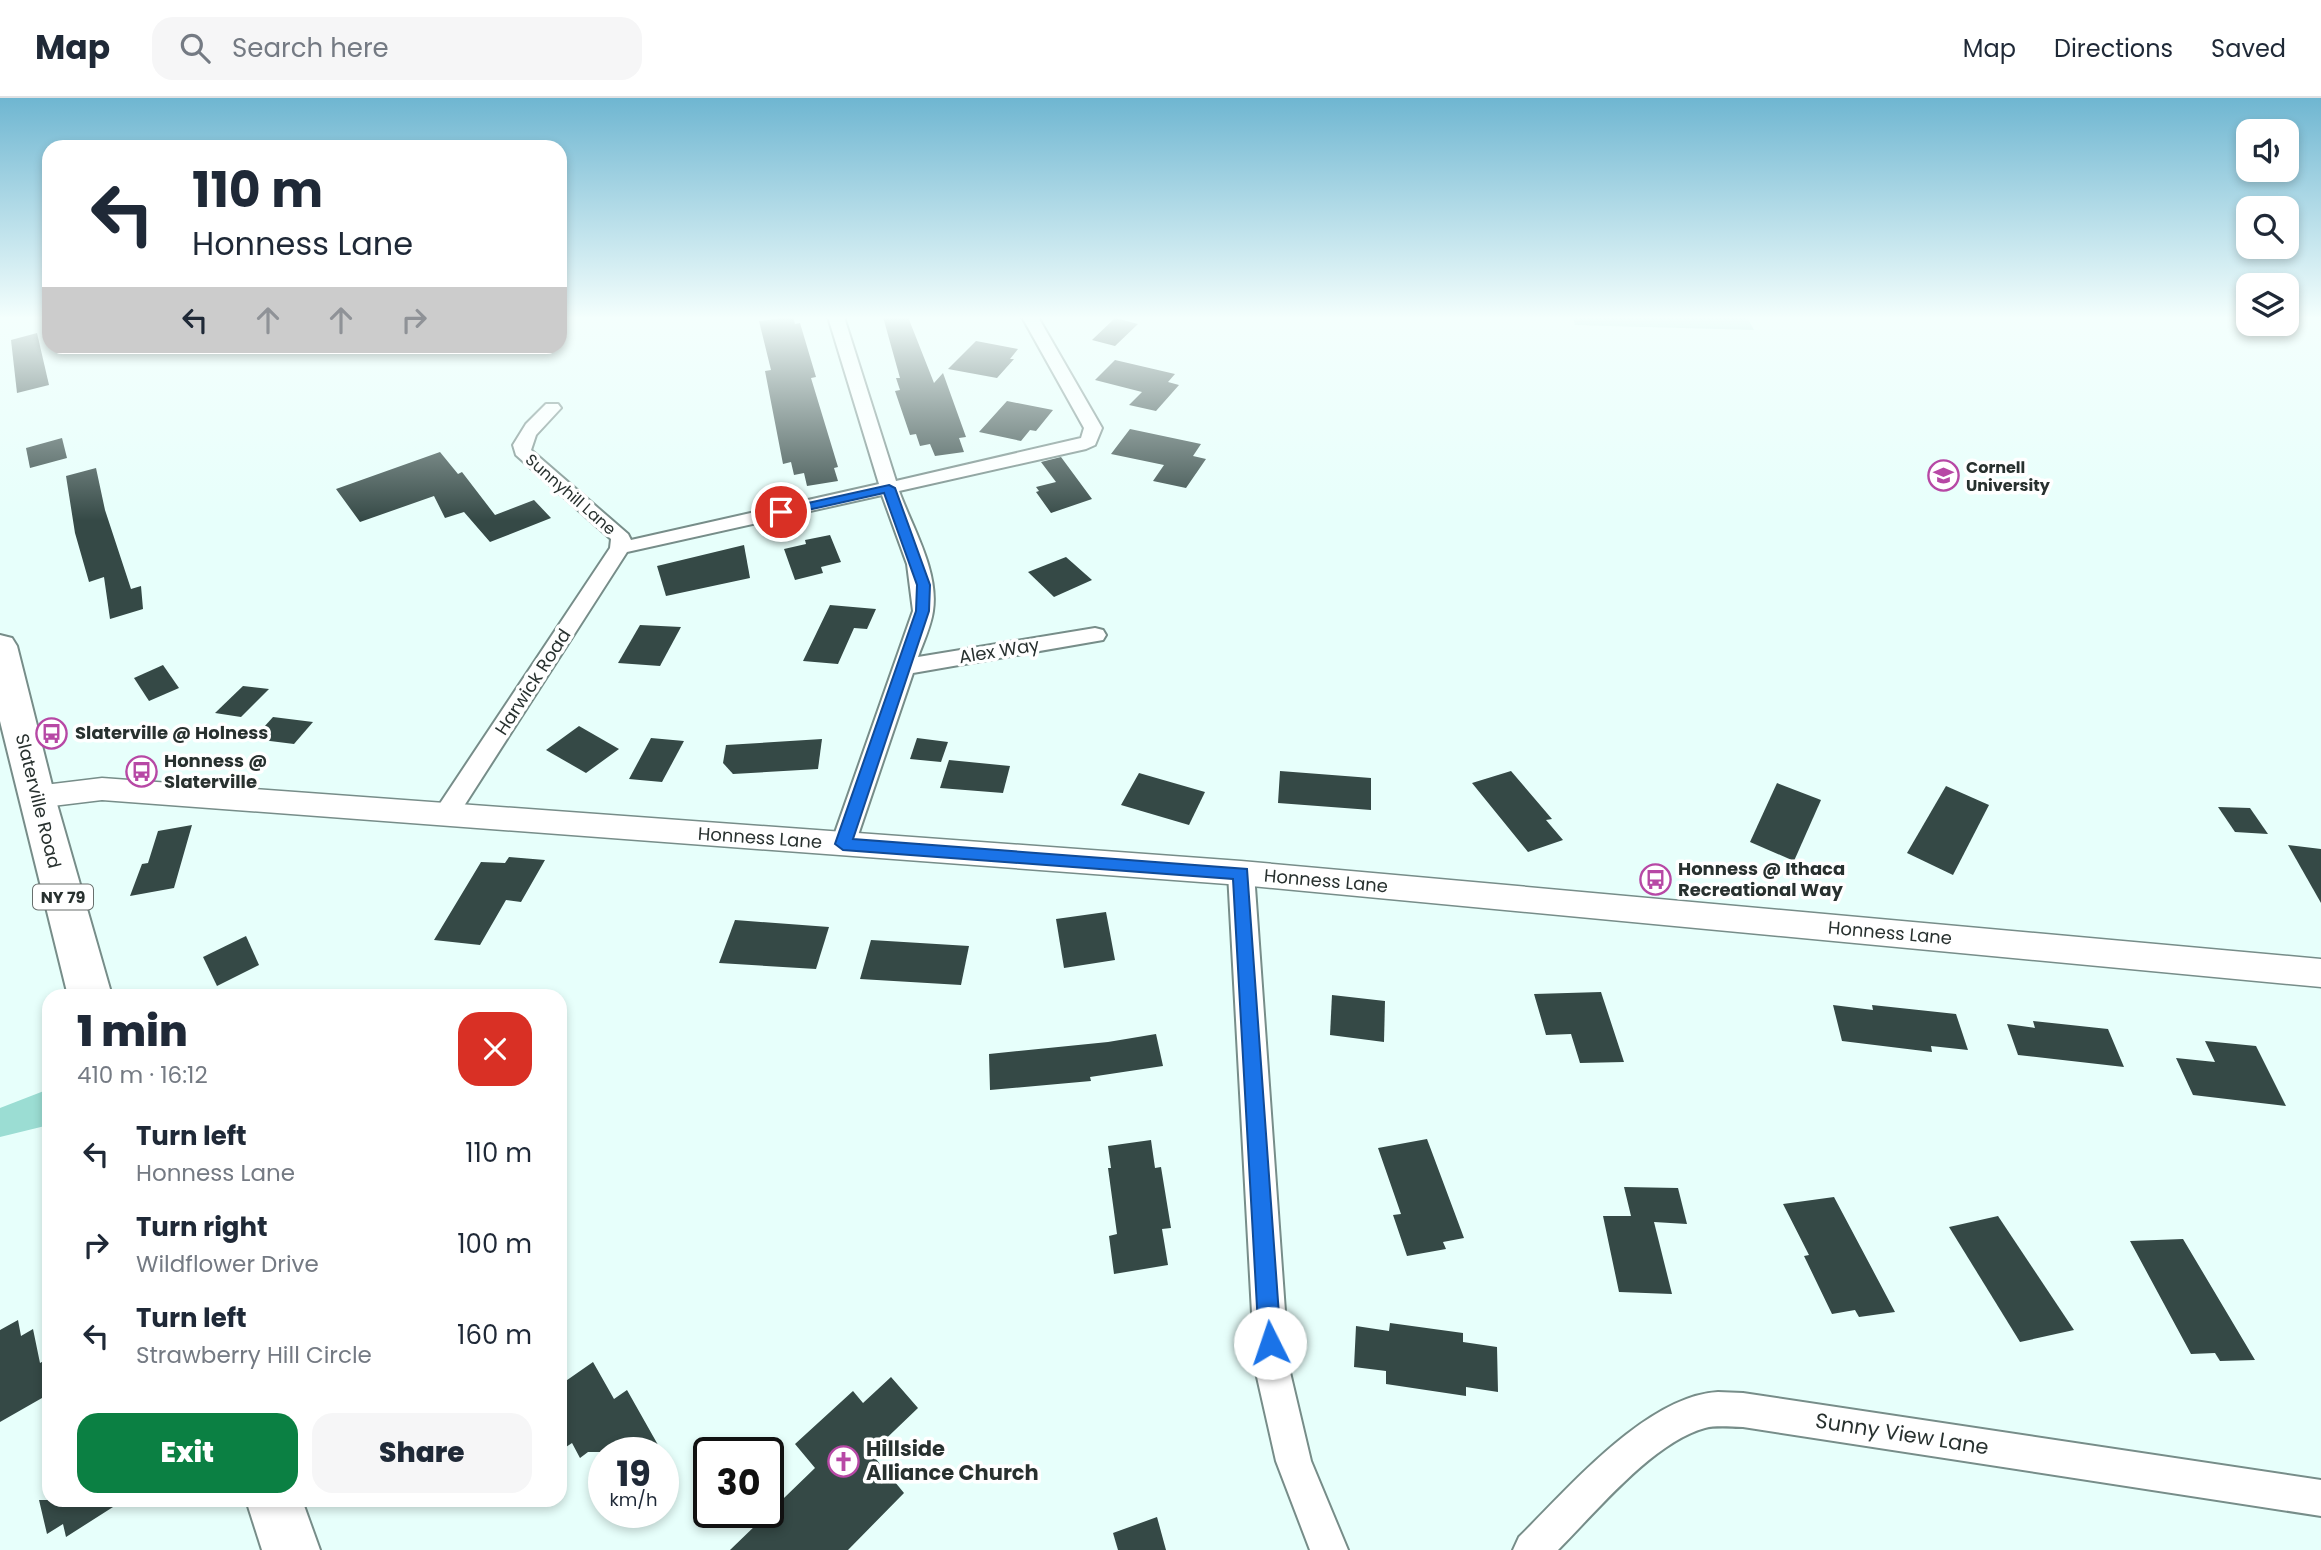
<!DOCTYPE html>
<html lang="en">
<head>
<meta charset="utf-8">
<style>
	:root { --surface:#fff; --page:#f6f6f7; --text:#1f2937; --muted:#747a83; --line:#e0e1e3; --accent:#0b8043 }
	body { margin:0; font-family:Poppins,sans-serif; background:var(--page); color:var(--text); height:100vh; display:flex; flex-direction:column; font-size:26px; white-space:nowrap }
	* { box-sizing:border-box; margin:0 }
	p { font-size:23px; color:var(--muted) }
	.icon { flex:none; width:38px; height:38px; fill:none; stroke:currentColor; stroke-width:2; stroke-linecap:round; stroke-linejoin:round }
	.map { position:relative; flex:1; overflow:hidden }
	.panel { position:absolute; left:42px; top:891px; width:525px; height:518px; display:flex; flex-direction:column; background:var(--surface); border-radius:21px; box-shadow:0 4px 10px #0003 }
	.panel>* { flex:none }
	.hud { position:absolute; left:42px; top:42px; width:525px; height:214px; border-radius:21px; box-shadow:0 4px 10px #0003; background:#fff; color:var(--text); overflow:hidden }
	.fabs { position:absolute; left:2236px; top:21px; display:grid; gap:14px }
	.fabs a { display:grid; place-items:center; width:63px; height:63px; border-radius:14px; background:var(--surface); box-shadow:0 4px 10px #0003; font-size:35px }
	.speed { position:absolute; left:588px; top:1339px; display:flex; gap:14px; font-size:35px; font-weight:700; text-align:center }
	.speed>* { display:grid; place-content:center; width:91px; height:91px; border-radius:50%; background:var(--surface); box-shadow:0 4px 10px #0003; line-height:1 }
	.speed small { font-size:18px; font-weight:400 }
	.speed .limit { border:4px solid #111; border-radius:10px; background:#fff; color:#111 }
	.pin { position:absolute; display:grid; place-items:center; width:60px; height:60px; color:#fff; margin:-30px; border:4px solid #fff; border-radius:50%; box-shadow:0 2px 7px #0007 }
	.me { position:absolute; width:77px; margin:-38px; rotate:356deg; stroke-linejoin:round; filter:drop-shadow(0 0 5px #0008) }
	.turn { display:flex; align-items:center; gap:24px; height:147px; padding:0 35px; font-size:32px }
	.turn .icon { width:91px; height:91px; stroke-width:2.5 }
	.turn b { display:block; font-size:49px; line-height:60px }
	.lanes { display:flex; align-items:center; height:66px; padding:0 35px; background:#0003; justify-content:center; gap:35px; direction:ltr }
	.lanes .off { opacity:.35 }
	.round { display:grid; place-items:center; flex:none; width:74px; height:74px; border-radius:21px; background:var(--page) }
	.head { display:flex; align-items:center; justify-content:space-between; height:119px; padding:0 35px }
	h1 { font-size:42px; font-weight:800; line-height:52px }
	.cta { display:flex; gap:14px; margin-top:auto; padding:14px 35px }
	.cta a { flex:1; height:80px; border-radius:21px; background:var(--accent); color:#fff; font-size:28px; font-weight:800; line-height:80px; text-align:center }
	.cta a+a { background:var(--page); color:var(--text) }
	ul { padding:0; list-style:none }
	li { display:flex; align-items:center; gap:21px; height:91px; padding:0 35px }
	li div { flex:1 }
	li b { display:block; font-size:26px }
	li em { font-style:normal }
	header { display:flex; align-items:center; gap:42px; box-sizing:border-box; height:98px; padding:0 35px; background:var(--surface); border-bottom:2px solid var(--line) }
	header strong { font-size:33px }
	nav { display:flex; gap:38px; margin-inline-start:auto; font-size:24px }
	.search { width:490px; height:63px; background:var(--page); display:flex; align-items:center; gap:18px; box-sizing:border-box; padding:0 24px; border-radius:21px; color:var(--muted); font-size:26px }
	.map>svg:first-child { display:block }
	.green { fill:#9bddd3 }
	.building { fill:#354946 }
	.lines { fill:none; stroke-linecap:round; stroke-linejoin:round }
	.minor-casing { stroke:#778d89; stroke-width:4 }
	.tertiary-casing { stroke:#778d89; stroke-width:3 }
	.trunk-casing { stroke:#778d89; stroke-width:4 }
	.minor { fill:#fff; fill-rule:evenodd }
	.tertiary { fill:#fff; fill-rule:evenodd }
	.trunk { fill:#fff; fill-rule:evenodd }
	.route { fill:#1a73e8; stroke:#114b97; stroke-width:2 }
	.labels { text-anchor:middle; stroke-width:7; stroke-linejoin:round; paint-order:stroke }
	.far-poi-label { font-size:16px; font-weight:bold; fill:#28312f; stroke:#fff; text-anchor:start }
	.far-street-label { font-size:16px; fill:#28312f; stroke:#fff }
	.shield { fill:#fff; stroke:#686f6d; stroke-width:2 }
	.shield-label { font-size:16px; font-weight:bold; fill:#28312f }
	.street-label { font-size:18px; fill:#28312f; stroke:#fff }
	.poi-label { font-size:18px; font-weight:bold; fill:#28312f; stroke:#fff; text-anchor:start }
	.near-street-label { font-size:21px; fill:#28312f; stroke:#fff }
	.near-poi-label { font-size:21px; font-weight:bold; fill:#28312f; stroke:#fff; text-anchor:start }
</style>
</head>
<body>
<header>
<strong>Map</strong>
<div class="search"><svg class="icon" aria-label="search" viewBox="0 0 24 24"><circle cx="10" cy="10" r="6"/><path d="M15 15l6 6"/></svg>Search here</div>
<nav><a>Map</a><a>Directions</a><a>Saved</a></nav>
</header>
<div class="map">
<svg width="2321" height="1452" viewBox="0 0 2321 1452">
	<rect width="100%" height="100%" fill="#e7fffb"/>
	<g class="green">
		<path d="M1573 219H1747L1754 232 1575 227Z"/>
		<path d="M49 991V1027L0 1039V1010Z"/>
	</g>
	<g class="building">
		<path d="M793 219 795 226 800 225 816 279 811 280 838 369 834 370 838 383 807 388 804 375 794 377 791 364 783 366 765 273 771 272 759 223Z"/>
		<path d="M883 219H908L934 285 943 275 966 339 959 340 964 354 935 358 930 346 920 348 916 336 910 337 895 293 900 292 896 280H900Z"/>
		<path d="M1115 220 1138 226 1115 248 1092 242Z"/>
		<path d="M37 235 49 287 17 295 11 242Z"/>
		<path d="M976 243 1018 251 1010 261H1014L997 280 948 271Z"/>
		<path d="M1115 262 1175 276 1168 284 1179 287 1156 313 1129 307 1142 294 1095 282Z"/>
		<path d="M1007 303 1053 312 1036 333 1030 332 1021 343 979 334Z"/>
		<path d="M1130 331 1201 346 1193 358 1206 361 1186 390 1153 383 1164 367 1111 356Z"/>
		<path d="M62 340 67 360 30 370 26 350Z"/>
		<path d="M440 354 458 376 462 374 495 417 534 402 551 420 490 444 464 414 445 420 434 398 360 424 336 391Z"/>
		<path d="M1061 359 1092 401 1051 415 1036 394 1039 393 1036 389 1056 384 1041 364Z"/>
		<path d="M96 370 105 412 131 491 141 488 143 511 110 521 104 479 89 484 75 435 66 378Z"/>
		<path d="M830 437 841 464 821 469 823 475 795 482 784 451 806 446 805 442Z"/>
		<path d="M744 447 750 480 666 498 657 468Z"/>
		<path d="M1066 459 1092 482 1054 499 1028 474Z"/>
		<path d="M830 507 876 511 867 531 854 530 838 566 803 563Z"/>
		<path d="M640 527 681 529 660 568 618 565Z"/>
		<path d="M163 567 179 590 149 603 134 580Z"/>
		<path d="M243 588 269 591 241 619 215 615Z"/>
		<path d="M273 619 313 624 294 646 253 641Z"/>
		<path d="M579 628 619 651 586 675 546 652Z"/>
		<path d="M651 640 684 643 662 684 629 681Z"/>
		<path d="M917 640 948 644 941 664 910 661Z"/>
		<path d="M822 641 818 671 733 676 723 665 726 647Z"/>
		<path d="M949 662 1010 668 1003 695 940 690Z"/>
		<path d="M1280 673 1371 680V712L1278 705Z"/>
		<path d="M1511 673 1552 721 1546 722 1563 742 1528 754 1472 685Z"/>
		<path d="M1139 675 1205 694 1189 727 1121 707Z"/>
		<path d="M1777 685 1821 702 1794 763 1750 744Z"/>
		<path d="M1946 688 1989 707 1953 777 1907 755Z"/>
		<path d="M2218 709 2250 710 2268 736 2235 734Z"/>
		<path d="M192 727 174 790 130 798 142 766 148 765 158 733Z"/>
		<path d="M2288 747 2321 751V805Z"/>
		<path d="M509 759 545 762 521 804 506 802 480 847 434 842 481 764 505 765Z"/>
		<path d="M1106 814 1115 862 1064 870 1056 821Z"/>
		<path d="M735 822 829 829 816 871 719 865Z"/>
		<path d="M246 838 259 867 217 888 203 859Z"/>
		<path d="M871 842 969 848 961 887 860 881Z"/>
		<path d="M1601 894 1624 964 1580 965 1571 936 1546 937 1534 896Z"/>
		<path d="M1332 897 1385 903 1384 944 1330 937Z"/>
		<path d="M1833 907 1873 912 1872 907 1956 916 1968 952 1931 948 1932 954 1842 943Z"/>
		<path d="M2033 923 2108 931 2124 969 2018 957 2007 926 2035 930Z"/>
		<path d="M1156 936 1163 968 1090 979 1091 983 990 992 989 956 1108 944Z"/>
		<path d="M2205 943 2256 948 2286 1008 2193 997 2176 960 2215 964Z"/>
		<path d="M1427 1041 1464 1140 1443 1144 1446 1151 1407 1158 1393 1117 1401 1116 1378 1050Z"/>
		<path d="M1151 1042 1155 1070 1161 1069 1171 1130 1162 1131 1168 1167 1114 1176 1109 1138 1117 1136 1108 1070H1111L1108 1048Z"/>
		<path d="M1624 1089 1678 1090 1687 1126 1654 1124 1672 1196 1619 1194 1603 1118H1631Z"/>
		<path d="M1834 1099 1895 1214 1859 1219 1855 1212 1832 1216 1804 1158 1809 1157 1783 1106Z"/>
		<path d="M1998 1118 2074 1232 2020 1244 1949 1129Z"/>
		<path d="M2183 1141 2255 1262 2220 1263 2215 1255 2191 1256 2130 1143Z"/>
		<path d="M18 1222 21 1238 33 1231 40 1265 49 1260V1296L0 1324V1232Z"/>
		<path d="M1390 1225 1463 1235V1244L1497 1249 1498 1294 1466 1289V1298L1386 1286V1273L1354 1269 1356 1228 1389 1233Z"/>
		<path d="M593 1264 614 1301 627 1292 662 1354H588L580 1360 572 1345 560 1353V1287Z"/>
		<path d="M891 1279 918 1310 871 1355 904 1395 848 1452H730L815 1370 795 1346 853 1293 863 1305Z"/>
		<path d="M39 1402H124L66 1439 63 1426 47 1436Z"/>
		<path d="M1157 1419 1166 1452H1118L1113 1435Z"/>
	</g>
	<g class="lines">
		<defs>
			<g id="minor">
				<path d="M828 219H844L896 383 1081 340 1084 330 1022 219H1038L1102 330 1095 347 1086 351 899 393C912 429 939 473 933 513 931 528 923 545 918 559L1095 530 1103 532 1106 537 1103 542 913 575 855 746 852 753 843 755 834 753 831 746 913 513 907 466 882 397 627 454 455 722 446 725 437 722 434 716 437 710 610 450 611 441 516 357 513 347 526 326 546 306H558L561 310 536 337 531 352 628 436 631 442 879 386Z"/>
				<path d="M1241 765 1250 768 1254 775 1289 1270 1311 1363 1348 1452H1310L1276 1363 1255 1270 1228 775 1232 768Z"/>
				<path d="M1718 1294 1743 1295 2321 1382V1418L1743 1329C1731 1329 1717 1327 1705 1330 1653 1344 1595 1415 1558 1452H1513L1519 1439C1568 1391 1646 1298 1718 1294Z"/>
			</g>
			<path id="tertiary" d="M102 680 1241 763 2321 861V889L1241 787 102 702 36 710 26 707 21 699 26 691 36 688Z"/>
			<g id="trunk">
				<path d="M0 537 12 540 17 548 55 699 112 898H68L0 623Z"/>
				<path d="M246 1402H302L320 1452H262Z"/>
			</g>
		</defs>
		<use href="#minor" class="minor-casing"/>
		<use href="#tertiary" class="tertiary-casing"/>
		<use href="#trunk" class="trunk-casing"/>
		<use href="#minor" class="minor"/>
		<use href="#tertiary" class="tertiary"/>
		<use href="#trunk" class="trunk"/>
	</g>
	<linearGradient id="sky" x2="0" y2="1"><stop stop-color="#6fb6d1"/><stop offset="0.52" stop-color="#f4fffd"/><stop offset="1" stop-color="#f4fffd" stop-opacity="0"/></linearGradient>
	<rect width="2321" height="423" fill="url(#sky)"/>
	<path class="route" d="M889 387 895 390 930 487 929 513 853 741 1247 771 1281 1245 1278 1252 1270 1255 1262 1252 1259 1245 1233 781 843 752 835 746 916 513 917 487 884 395 781 418 775 414 781 411Z"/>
	<defs>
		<symbol id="university-ring" viewBox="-11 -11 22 22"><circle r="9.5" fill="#fff" stroke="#b748a5" stroke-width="1.5"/><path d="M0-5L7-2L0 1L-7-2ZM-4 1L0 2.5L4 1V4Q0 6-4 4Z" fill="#b748a5"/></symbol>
		<symbol id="bus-ring" viewBox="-11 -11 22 22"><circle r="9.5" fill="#fff" stroke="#b748a5" stroke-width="1.5"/><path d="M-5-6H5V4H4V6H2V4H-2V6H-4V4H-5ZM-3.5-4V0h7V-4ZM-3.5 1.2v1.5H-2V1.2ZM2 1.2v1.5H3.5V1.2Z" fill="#b748a5"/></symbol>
		<symbol id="church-ring" viewBox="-11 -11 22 22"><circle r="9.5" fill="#fff" stroke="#b748a5" stroke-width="1.5"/><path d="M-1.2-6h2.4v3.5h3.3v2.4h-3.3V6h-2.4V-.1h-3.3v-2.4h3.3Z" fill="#b748a5"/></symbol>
	</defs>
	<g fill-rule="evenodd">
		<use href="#university-ring" x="1926" y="360" width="35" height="35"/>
		<use href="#bus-ring" x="34" y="618" width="35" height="35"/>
		<use href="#bus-ring" x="124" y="656" width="35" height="35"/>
		<use href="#bus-ring" x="1638" y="764" width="35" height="35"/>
		<use href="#church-ring" x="826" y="1346" width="35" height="35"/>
	</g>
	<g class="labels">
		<g class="far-poi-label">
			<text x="1966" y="375">Cornell<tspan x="1966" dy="18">University</tspan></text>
		</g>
		<g class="far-street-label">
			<text transform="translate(571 396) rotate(41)" y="6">Sunnyhill Lane</text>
		</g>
		<rect class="shield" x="33" y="786.5" width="60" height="25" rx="5"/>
		<g class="shield-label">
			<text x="63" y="805">NY 79</text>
		</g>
		<g class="street-label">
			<text transform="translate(999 553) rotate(-9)" y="6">Alex Way</text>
			<text transform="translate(533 584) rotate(-57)" y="6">Harwick Road</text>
			<text transform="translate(38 703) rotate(76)" y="6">Slaterville Road</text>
			<text transform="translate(760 740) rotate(4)" y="6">Honness Lane</text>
			<text transform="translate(1326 783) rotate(5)" y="6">Honness Lane</text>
			<text transform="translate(1890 835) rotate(5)" y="6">Honness Lane</text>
		</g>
		<g class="poi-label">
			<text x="75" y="641">Slaterville @ Holness</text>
			<text x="164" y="669">Honness @<tspan x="164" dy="21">Slaterville</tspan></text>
			<text x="1678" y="777">Honness @ Ithaca<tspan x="1678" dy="21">Recreational Way</tspan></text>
		</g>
		<g class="near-street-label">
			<text transform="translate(1902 1336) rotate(9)" y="7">Sunny View Lane</text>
		</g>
		<g class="near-poi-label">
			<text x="866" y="1358">Hillside<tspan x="866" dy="24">Alliance Church</tspan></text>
		</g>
	</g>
</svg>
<div class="fabs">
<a><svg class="icon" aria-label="sound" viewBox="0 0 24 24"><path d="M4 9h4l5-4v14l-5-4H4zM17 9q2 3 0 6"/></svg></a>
<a><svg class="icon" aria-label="search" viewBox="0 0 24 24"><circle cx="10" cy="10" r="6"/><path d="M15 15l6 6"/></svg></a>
<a><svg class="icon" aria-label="layers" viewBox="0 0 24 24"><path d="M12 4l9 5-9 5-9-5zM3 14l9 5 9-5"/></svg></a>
</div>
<div class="speed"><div>19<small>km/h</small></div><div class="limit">30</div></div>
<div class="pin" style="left:781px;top:414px;background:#d93025"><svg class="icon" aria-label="arrive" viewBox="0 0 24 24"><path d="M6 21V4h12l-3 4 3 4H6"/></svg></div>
<svg class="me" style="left:1270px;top:1245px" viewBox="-20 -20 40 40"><circle r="19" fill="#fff"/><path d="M0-13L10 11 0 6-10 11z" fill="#1a73e8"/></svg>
<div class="hud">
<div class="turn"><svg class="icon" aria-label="left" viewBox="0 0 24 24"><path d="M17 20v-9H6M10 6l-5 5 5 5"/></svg><div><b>110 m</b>Honness Lane</div></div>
<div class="lanes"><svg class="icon" aria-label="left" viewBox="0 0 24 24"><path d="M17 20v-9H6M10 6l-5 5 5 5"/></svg><svg class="icon off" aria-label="ahead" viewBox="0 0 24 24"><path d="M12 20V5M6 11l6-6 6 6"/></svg><svg class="icon off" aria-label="ahead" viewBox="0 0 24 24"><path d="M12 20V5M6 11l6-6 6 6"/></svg><svg class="icon off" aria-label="right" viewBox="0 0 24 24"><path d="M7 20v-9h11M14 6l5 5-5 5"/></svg></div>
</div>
<section class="panel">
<div class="head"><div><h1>1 min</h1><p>410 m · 16:12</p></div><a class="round" style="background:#d93025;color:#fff"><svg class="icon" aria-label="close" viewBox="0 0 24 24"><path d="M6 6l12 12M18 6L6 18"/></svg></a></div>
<ul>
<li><svg class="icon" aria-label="left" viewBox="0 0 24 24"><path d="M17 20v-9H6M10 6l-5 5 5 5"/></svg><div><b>Turn left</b><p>Honness Lane</p></div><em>110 m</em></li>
<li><svg class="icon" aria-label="right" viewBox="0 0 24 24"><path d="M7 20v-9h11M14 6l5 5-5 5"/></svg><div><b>Turn right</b><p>Wildflower Drive</p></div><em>100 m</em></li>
<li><svg class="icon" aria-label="left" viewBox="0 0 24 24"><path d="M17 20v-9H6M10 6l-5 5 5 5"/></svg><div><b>Turn left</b><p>Strawberry Hill Circle</p></div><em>160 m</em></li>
</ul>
<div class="cta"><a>Exit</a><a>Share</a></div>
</section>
</div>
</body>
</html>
